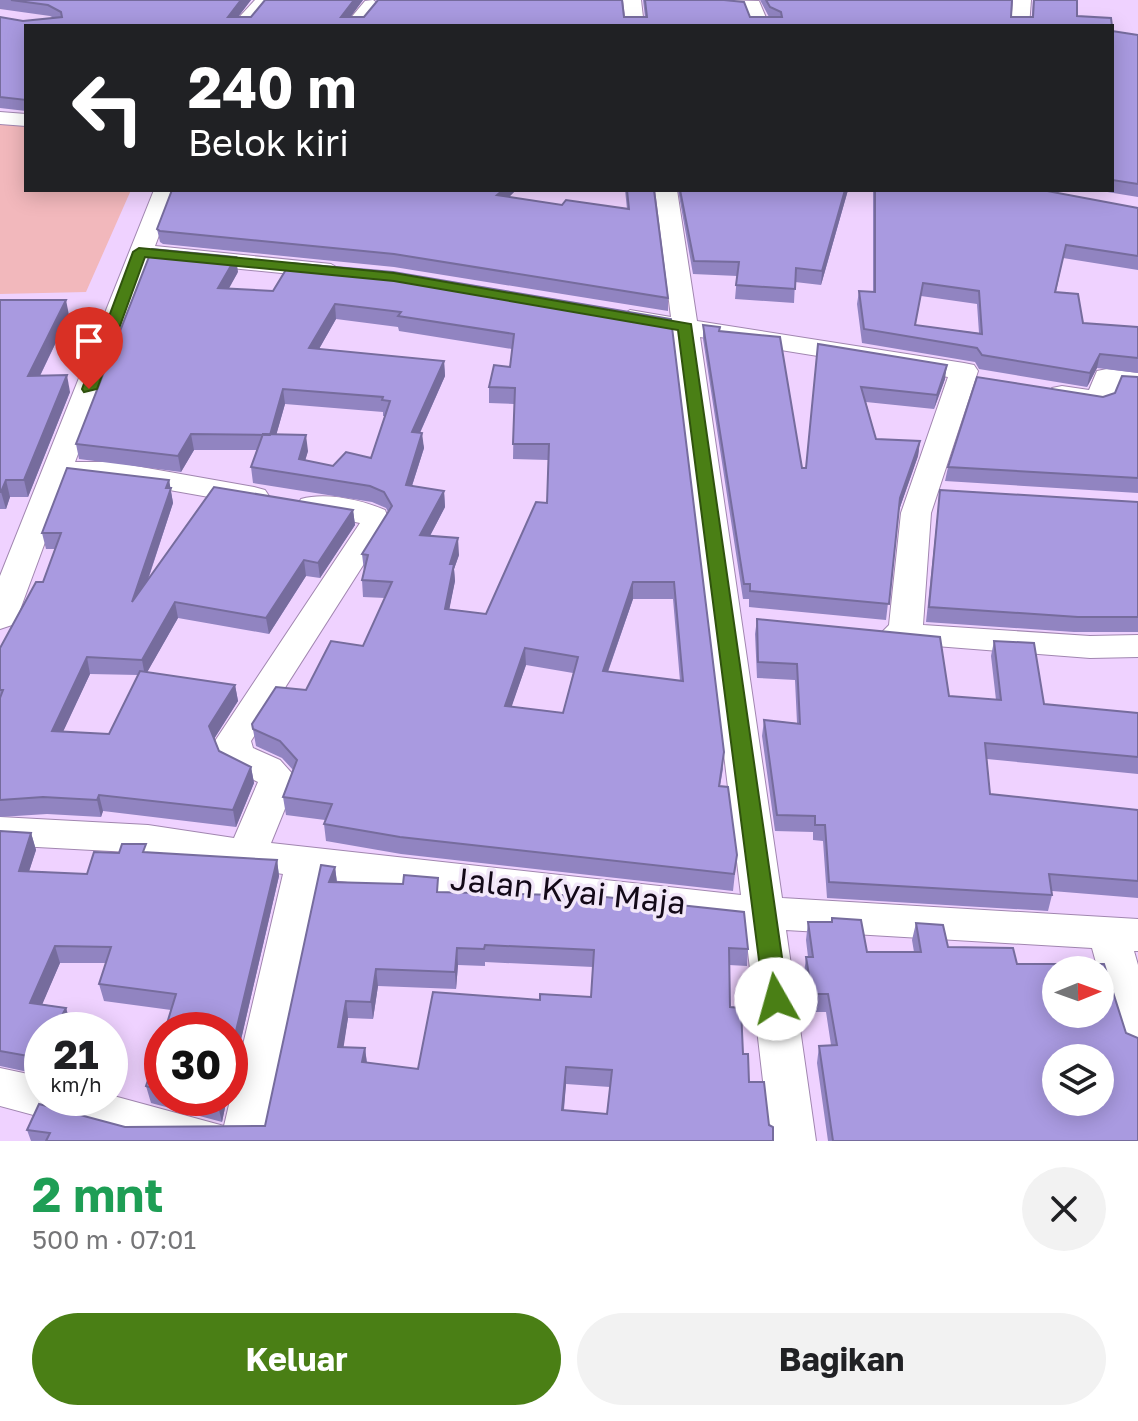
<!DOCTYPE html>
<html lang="id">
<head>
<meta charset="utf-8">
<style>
	:root { --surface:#fff; --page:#f2f2f2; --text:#202124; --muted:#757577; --accent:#4a7f15 }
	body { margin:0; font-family:"Golos Text",sans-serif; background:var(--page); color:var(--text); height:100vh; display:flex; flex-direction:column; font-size:30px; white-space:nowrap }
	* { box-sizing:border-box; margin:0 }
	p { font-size:26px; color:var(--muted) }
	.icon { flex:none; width:44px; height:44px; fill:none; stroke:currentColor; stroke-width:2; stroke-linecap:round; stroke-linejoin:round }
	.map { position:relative; height:1141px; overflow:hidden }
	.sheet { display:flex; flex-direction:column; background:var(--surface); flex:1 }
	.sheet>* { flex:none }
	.top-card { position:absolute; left:24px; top:24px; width:1090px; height:168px; border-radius:0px; box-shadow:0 4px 20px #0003; background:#202124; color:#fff; overflow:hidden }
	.needle { width:52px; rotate:89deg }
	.controls { position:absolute; left:1042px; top:956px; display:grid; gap:16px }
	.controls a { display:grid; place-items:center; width:72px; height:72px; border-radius:50%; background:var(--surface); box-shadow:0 4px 20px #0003; font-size:40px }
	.speed { position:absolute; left:24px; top:1012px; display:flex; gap:16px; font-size:40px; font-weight:700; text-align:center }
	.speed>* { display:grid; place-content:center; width:104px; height:104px; border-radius:50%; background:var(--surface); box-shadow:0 4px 20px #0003; line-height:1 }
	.speed small { font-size:20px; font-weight:400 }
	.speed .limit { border:12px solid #d22; background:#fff; color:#111 }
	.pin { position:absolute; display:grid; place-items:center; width:68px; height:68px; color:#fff; margin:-82px -34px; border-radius:50% 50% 50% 0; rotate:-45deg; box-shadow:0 0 8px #0007 }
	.pin .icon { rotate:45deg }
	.me { position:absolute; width:88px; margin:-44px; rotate:353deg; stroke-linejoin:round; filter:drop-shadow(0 0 6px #0008) }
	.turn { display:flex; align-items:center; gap:28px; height:168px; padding:0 32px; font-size:36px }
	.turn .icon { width:104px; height:104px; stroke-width:2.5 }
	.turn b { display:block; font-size:56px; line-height:68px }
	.round { display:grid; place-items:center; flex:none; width:84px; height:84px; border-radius:42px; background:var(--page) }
	.headline { display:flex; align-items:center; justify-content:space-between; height:136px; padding:0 32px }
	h1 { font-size:48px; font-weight:700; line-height:60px; color:#1e9e55 }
	.cta { display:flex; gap:16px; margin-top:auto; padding:16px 32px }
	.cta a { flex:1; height:92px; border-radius:48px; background:var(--accent); color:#fff; font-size:32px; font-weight:700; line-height:92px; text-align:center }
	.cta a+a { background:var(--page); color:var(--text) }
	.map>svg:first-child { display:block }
	.green { fill:#f2b8bc }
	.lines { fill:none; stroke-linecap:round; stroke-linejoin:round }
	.minor-casing { stroke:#a186b0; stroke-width:2 }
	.minor { fill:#fff; fill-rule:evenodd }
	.wall { fill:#9184c1; fill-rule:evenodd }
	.shaded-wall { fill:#766c9d }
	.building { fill:#a99ae0; stroke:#766c9d; stroke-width:2; fill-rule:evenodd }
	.route { fill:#4a7f15; stroke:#30530e; stroke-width:2 }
	.labels { text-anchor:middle; stroke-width:7; stroke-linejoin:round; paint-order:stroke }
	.near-street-label { font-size:32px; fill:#130918; stroke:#f2e7f9 }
</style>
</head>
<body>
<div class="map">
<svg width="1138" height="1141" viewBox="0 0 1138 1141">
	<rect width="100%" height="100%" fill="#efd2ff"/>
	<path class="green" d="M0 124 26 126V190H131L86 292 0 294Z"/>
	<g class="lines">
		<defs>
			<g id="minor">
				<path d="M255 0H274L250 26H231Z"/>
				<path d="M623 0H641L644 26H626Z"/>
				<path d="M712 0 759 1 767 20 779 26H751L746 10 716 7Z"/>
				<path d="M1013 0H1031L1029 26H1011Z"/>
				<path d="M365 1 373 0 380 5 363 26H344Z"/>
				<path d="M0 112 26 114V126L0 124Z"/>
				<path d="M154 190H176L155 246 331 264 343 271 331 278 150 260 75 462H113L254 487 265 490 269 496 265 502 254 505 113 480H68L17 618 12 625 0 629V576Z"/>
				<path d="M655 190H677L697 321 964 363 974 365 978 371 931 513 923 625 1090 636 1138 635V657L1090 658 885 642 880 634 889 625 901 513 948 377 700 337 782 898 1138 919V951H1134L1138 965V1054L1123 1049 1116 1036 1092 948 786 930 816 1141H770L745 926 321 879 266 1141H130L0 1106V1068L42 1077V1098L110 1095 224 1126 283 874 148 853 0 845V817L148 825 234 838 258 782 223 765 215 741 360 523 301 511 297 505 301 499C326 492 362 500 385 510L390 523 251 741 253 748 280 760 297 779 271 843 741 895 673 333 621 323 617 318 630 310 671 317Z"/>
				<path d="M1107 369 1138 373V389L1117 387 1109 406 1099 408 1052 400 1048 394 1052 388 1062 386 1089 390 1097 371Z"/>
			</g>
		</defs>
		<use href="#minor" class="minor-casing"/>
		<use href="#minor" class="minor"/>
	</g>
	<g class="wall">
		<path d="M0 0H251L238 17H251L265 0H363L350 17H364L378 1 377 0H622L624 17H645L643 0H724L750 17H769L760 0H1012L1011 17H1032L1033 0H1077V16L1111 18 26 26V111L0 108V17L23 21 54 18 50 16 0 9Z"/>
		<path d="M1112 31 1138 35V197L1095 190H1112Z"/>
		<path d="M172 190H516L509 197 562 205 627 209 625 190H654L668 298V311L394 267 163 244 160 242 157 229Z"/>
		<path d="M678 190H848L821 285 795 282 794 303 735 299 737 276 693 274Z"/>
		<path d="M873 190H1042L1138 208V270L1063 258 1056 292 1083 323 1138 327V373L1097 368 1087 387 979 369 975 362 862 343 857 304 859 291 873 292ZM921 296 977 304 979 333 915 325Z"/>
		<path d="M238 272 228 289 671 319 723 769 720 786 737 855 733 891 401 854 326 841 324 824 325 820 286 815 283 797 293 770 282 758 256 746 252 724 306 690 363 646 385 598 363 597 362 580 364 571 362 554 388 512 386 508 372 502 253 483 251 467 257 450H194L181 472 79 459 76 444ZM336 319 398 327 399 331 512 349 510 367 489 387V403L514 404 513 459 548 460 547 503 486 614 449 609 455 581 454 569 459 555 430 536 445 507 444 491 412 486 424 448 420 433 445 376 444 361 319 349ZM285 404 383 412V416H385L371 458 333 466 305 460 308 451 276 435ZM633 599H673L680 681 608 672ZM526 665 573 673 563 713 511 707Z"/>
		<path d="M0 300 69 315 40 376 70 392 28 497H10L6 509H0Z"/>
		<path d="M703 325 720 331 802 468H806L818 344 945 379 934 409 866 402 876 439 920 441 918 456 899 510 886 620 749 607V599H743L703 339Z"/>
		<path d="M1138 377V493L945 481 948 467 1103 397 1115 393Z"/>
		<path d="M169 480 173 503 148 580 353 510 355 525 320 578 306 576 269 634 178 618 147 672 235 685 238 701 214 739 219 751 251 767 254 783 236 827 103 811 101 817 47 814 0 817V648L43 582 56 549H46L42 533ZM90 674 138 675 109 734 63 731Z"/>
		<path d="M940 490 1138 502V632H1074L926 622Z"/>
		<path d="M757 619 949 696 996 700 991 656 994 641 1044 704 1138 713V774L987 759 990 794 1138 810V898L1052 891V895L1048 911 827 898 823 841 813 840V832L775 831 762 736 764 720 797 723 795 680 757 678 755 634Z"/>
		<path d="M0 831 31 833 36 850 29 871 87 874 119 853 148 852 277 860 279 876 230 1087V1030L171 1010 104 1001 99 984 106 963H60L42 1004 66 1008 71 1025 69 1030H42V1075L0 1066Z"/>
		<path d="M335 867 337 882 439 892 748 949 747 966 729 965 730 1007 749 1082 769 1125 773 1141H31L27 1130 125 1127 265 1126ZM485 962 593 967 591 997 540 1000 418 1069 367 1063 365 1048 343 1047 348 1018 373 1019 378 986 456 989 458 965 485 966ZM566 1084 610 1087 607 1114 564 1110Z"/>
		<path d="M832 918 867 952H914L912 940 916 923 948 947 1017 964 1138 1141H828L817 1063 819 1046 831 1045 826 1012H809L804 974 806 957H808L806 940 808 922H832Z"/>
		<path d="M162 1038V1098H227L222 1122 151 1103 146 1086Z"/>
	</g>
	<g class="shaded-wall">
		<path d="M241 0H251L231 26 228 17Z"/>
		<path d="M354 0H363L344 26 341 17Z"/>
		<path d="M503 190H516L498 208 497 195Z"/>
		<path d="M845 190H848L821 285 822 271Z"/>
		<path d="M236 257 238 272 221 303 218 288Z"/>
		<path d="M66 300 69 315 32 392 28 376Z"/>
		<path d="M335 304 336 319 311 363 309 348Z"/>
		<path d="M1100 354 1097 368 1087 387 1090 373Z"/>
		<path d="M444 361 445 376 413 448 412 432Z"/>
		<path d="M947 365 945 379 934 409 937 395Z"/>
		<path d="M67 375 70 392 28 497 24 480Z"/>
		<path d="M283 389 285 404 272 450 270 435Z"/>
		<path d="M422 433 424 448 407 501 406 485Z"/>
		<path d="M191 434 194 450 181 472 178 456Z"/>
		<path d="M306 435 308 451 301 475 299 459Z"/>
		<path d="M920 441 918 456 898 513 900 498Z"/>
		<path d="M6 480 10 497 6 509 1 492Z"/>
		<path d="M169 480 173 503 135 618 132 602Z"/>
		<path d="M444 491 445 507 422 551 420 535Z"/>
		<path d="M353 510 355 525 320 578 318 563Z"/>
		<path d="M458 538 459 555 454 569 455 581 446 626 445 609 450 564Z"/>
		<path d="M304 560 306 576 269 634 266 618Z"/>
		<path d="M633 582V599L602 688 603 671Z"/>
		<path d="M175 602 178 618 145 676 142 660Z"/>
		<path d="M525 648 526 665 506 723 505 706Z"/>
		<path d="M87 657 90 674 56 747 52 731Z"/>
		<path d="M235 685 238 701 212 742 209 726Z"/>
		<path d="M251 767 254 783 236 827 233 810Z"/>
		<path d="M99 795 103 811 101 817 97 800Z"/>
		<path d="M31 833 36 850 24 887 19 871Z"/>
		<path d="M277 860 279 876 230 1087V1056Z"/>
		<path d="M335 867 337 884 329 882Z"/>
		<path d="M55 946 60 963 36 1019 30 1003Z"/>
		<path d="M457 948 458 965 456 989 455 972Z"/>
		<path d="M376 969 378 986 373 1019 371 1002Z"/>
		<path d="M346 1001 348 1018 341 1064 338 1047Z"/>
		<path d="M66 1008 71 1025 69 1030H54Z"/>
		<path d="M365 1048 367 1065 362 1062Z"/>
		<path d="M42 1053V1068L39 1058Z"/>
		<path d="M566 1067V1084L562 1127V1110Z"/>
		<path d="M220 1098H227L222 1122 218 1106Z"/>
	</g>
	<g class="building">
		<path d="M11 0H241L228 17H251L265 0H354L341 17H364L378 0H622L624 17H647L645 0H724L744 2 750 17H782L781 12 770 7 766 0H1012L1011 17H1033L1034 0H1077V16L1111 18 1112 26H26V100L0 97V17L23 21 62 17 61 12 48 5Z"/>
		<path d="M1112 31 1138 35V184L1112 180Z"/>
		<path d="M172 190H503L497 195 562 205 566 200 629 209 627 190H654L668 298 394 254 160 231 157 229Z"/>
		<path d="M680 190H845L822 271 796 268 795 289 736 285 739 262 694 261Z"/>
		<path d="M875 190H1042L1138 208V256L1066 245 1055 292 1078 294 1083 323 1138 327V358L1100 354 1090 373 982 355 977 348 864 329 859 291 875 292ZM923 283 979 291 982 334 915 325Z"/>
		<path d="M152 249 236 257 218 288 273 291 290 263 393 272 671 319 724 752 719 786 728 787 737 855 734 874 400 837 324 824 332 804 283 797 297 760 280 741 253 729 252 724 276 687 306 690 331 641 363 646 392 582 362 580 368 555 362 554 392 506 384 492 370 486 251 467 263 434 306 435 299 459 333 466 346 452 371 458 390 401 382 400 383 397 283 389 270 435 191 434 178 456 76 444ZM335 304 401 312 398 316 514 334 510 367 494 365 489 387 515 388 513 444H549L547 503 536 502 486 614 445 609 454 564H450L458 538 420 535 444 491 406 485 422 433 412 432 444 361 309 348ZM633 582H674L683 681 603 671ZM525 648 578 657 563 713 505 706Z"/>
		<path d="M0 300H66L28 376 67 375 24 480H6L1 492H0Z"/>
		<path d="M703 325 720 327 719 331 780 337 802 468H806L818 344 947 365 937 395 861 387 876 439 920 441 900 498 889 604 750 591V584H744Z"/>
		<path d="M1122 376 1138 377V478L948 467 977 377 1103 397 1115 393Z"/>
		<path d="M67 468 169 480 166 488H171L132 602 214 487 353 510 318 563 304 560 266 618 175 602 142 660 87 657 52 731 109 734 140 671 235 685 209 726 219 751 251 767 233 810 99 795 97 800 43 797 0 800V698L3 690H0V648L36 582H43L61 533H42Z"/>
		<path d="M940 490 1138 502V617H1078L929 607Z"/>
		<path d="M757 619 940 637 949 696 1001 700 994 641 1034 643 1044 704 1138 713V757L985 743 990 794 1138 810V881L1049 874 1052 895 829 882 825 825H815V816L777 815 764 720 800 724 797 664 758 662Z"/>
		<path d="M0 831 31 833 19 871 87 874 94 852 119 853 122 844H146L143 852 277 860 230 1056V1030H165L176 994 99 984 111 947 55 946 30 1003 66 1008 54 1030H42V1053L39 1058 0 1051Z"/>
		<path d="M321 865 335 867 329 882 403 884 404 875 438 878 437 892 596 896 744 912 748 949 729 948 730 1007 741 1008 743 1054H748L749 1082H764L769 1125 773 1127V1141H46L50 1133 27 1130 39 1104 125 1127 265 1126ZM485 945 594 950 591 997 540 994V1000L433 992 418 1069 362 1062 365 1048 338 1047 346 1001 371 1002 376 969 455 972 457 948 484 949ZM566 1067 612 1070 607 1114 562 1110Z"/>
		<path d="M832 918 861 920 867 952H921L916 923 943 925 948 947 1013 948 1017 964H1104L1126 1033 1138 1038V1141H833L819 1046 837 1045 828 994H812L806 957H813L808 922H832ZM1056 970H1100V1014H1056ZM1056 1058H1100V1102H1056Z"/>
		<path d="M162 1038V1091L146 1086Z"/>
		<path d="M189 1098H220L218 1106Z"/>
	</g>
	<path class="route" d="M139 248 394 273 691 324 788 999 784 1006 776 1009 767 1006 764 999 678 330 394 281 145 257 97 389 84 392 82 389 133 252Z"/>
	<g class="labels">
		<g class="near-street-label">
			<text transform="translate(568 891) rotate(6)" y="11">Jalan Kyai Maja</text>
		</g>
	</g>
</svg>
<div class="controls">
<a><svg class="needle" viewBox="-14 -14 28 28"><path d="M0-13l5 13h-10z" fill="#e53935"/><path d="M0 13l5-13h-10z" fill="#757577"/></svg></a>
<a><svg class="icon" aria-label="layers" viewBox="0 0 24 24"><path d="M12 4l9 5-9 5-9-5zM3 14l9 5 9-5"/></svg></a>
</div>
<div class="speed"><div>21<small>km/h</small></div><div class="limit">30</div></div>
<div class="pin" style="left:89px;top:389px;background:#d93025"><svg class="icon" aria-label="arrive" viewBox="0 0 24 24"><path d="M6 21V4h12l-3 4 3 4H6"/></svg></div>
<svg class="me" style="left:776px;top:999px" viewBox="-20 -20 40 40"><circle r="19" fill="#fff"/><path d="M0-13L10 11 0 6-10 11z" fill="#4a7f15"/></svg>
<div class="top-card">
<div class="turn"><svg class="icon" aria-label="left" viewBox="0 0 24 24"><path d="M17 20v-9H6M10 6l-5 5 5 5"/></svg><div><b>240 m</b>Belok kiri</div></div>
</div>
</div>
<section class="sheet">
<div class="headline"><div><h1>2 mnt</h1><p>500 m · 07:01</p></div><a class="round"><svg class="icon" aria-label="close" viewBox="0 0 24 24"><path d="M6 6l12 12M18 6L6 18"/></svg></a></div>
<div class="cta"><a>Keluar</a><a>Bagikan</a></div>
</section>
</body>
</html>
